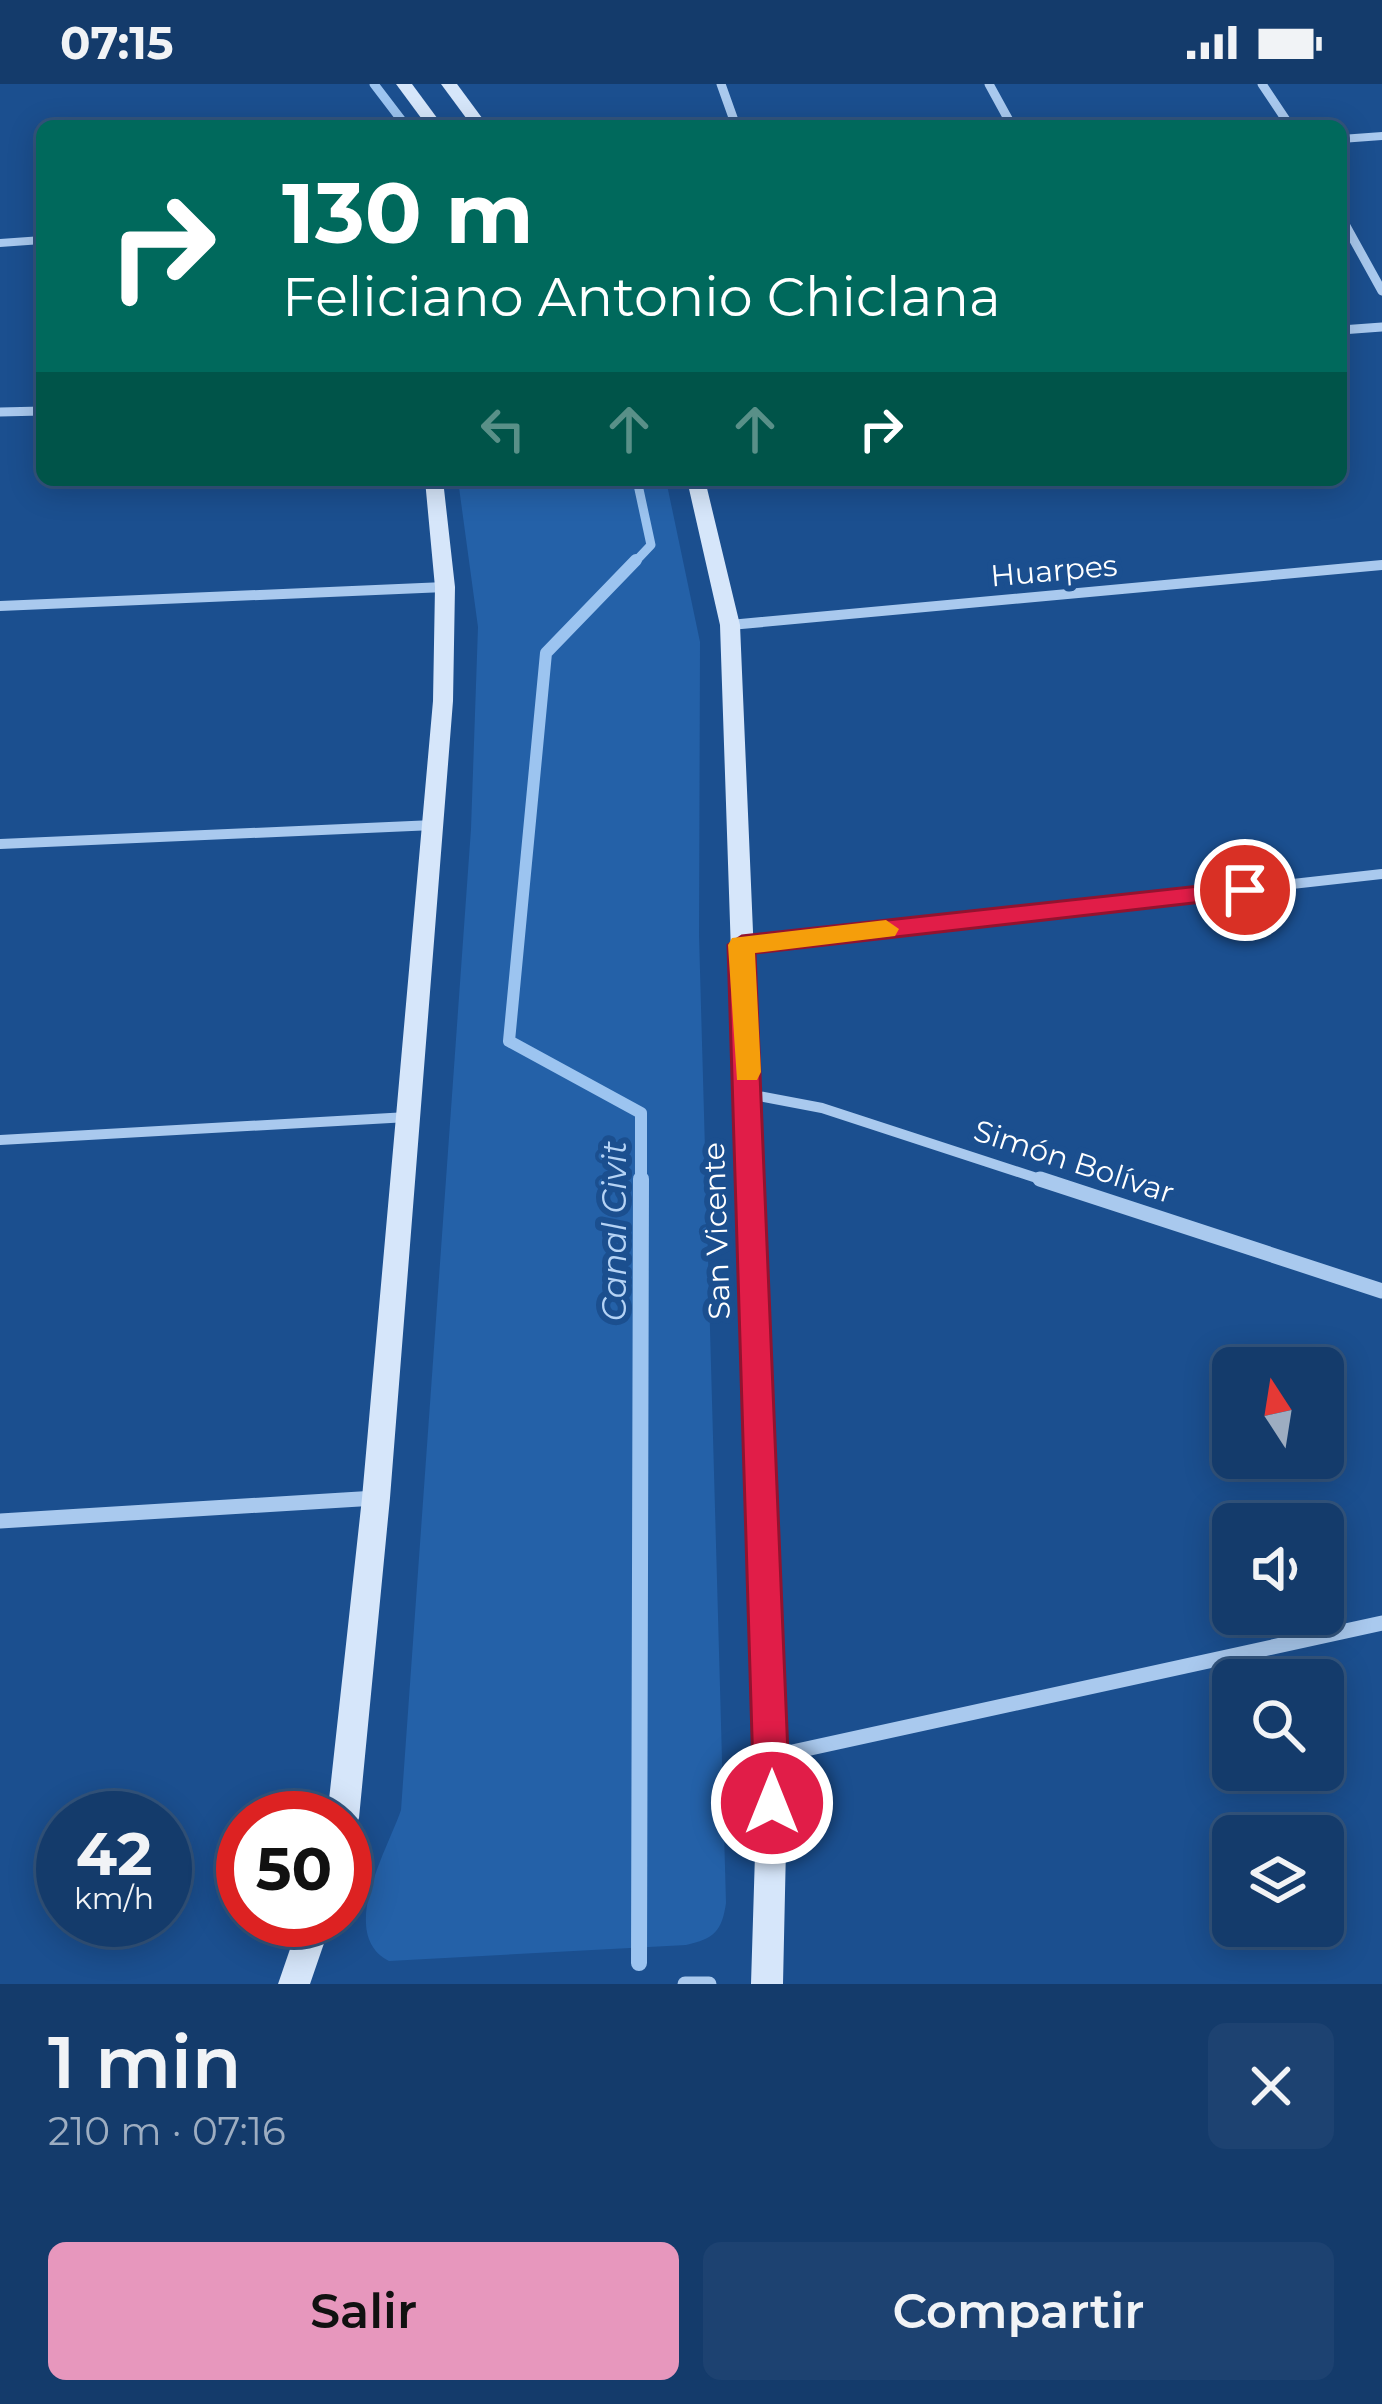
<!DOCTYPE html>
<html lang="es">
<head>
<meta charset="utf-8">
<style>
	:root { --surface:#143b6b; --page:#1d4271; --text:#f1f3f6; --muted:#9dadc1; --line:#33557e; --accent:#e797bd }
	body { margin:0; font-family:Montserrat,sans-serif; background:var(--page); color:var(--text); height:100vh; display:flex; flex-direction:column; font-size:45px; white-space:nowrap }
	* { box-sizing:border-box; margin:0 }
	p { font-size:39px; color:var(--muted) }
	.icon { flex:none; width:66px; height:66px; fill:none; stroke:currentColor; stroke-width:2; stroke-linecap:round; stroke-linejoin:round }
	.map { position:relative; height:1900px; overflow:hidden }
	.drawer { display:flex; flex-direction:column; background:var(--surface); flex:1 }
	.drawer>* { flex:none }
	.banner { position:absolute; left:36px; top:36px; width:1311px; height:366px; border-radius:18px; box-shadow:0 6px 30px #0003,0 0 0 3px var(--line); background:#00695c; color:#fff; overflow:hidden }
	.needle { width:78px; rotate:348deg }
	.fabs { position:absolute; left:1212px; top:1263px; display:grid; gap:24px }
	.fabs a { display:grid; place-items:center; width:132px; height:132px; border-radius:18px; background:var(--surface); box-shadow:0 6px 30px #0003,0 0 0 3px var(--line); font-size:60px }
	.speed { position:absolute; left:36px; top:1707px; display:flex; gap:24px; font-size:60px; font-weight:700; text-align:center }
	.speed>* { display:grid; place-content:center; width:156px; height:156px; border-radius:50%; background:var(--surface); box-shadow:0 6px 30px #0003,0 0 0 3px var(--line); line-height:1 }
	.speed small { font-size:30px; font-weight:400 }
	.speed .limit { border:18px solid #d22; background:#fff; color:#111 }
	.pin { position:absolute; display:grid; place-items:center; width:102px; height:102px; color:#fff; margin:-51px; border:6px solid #fff; border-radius:50%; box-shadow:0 3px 12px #0007 }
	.me { position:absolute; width:132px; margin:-66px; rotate:0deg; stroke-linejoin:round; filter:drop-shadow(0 0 9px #0008) }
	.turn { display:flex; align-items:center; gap:42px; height:252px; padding:0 48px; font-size:54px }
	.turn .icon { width:156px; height:156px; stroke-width:2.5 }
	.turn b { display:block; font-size:84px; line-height:102px }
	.lanes { display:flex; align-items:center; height:114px; padding:0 48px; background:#0003; justify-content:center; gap:60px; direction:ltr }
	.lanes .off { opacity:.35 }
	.round { display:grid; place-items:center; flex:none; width:126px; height:126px; border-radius:18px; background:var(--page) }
	.head { display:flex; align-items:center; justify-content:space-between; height:204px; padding:0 48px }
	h1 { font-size:72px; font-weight:600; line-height:90px }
	.button { display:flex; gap:24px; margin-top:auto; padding:24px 48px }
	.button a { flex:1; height:138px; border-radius:18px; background:var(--accent); color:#111; font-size:48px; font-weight:600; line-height:138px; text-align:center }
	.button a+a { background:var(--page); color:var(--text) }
	.status { display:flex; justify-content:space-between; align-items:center; height:84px; padding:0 60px; background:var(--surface); direction:ltr }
	.status svg { height:33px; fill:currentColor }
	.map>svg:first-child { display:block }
	.green { fill:#2461a8 }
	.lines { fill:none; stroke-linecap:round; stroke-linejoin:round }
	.stream-far2 { stroke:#9cc4f0; stroke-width:9 }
	.stream-far1 { stroke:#9cc4f0; stroke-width:12 }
	.stream { stroke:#9cc4f0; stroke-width:16 }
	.minor-far2 { stroke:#a9c9ee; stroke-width:9 }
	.minor-far1 { stroke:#a9c9ee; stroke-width:10 }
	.minor { stroke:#a9c9ee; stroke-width:15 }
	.tertiary { fill:#a9c9ee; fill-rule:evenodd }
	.secondary { fill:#d6e6fa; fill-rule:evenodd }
	.route { fill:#e11d48; stroke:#92132f; stroke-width:3 }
	.slow { fill:#f59e0b }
	.labels { text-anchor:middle; stroke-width:12; stroke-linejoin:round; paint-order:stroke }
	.street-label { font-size:30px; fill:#fff; stroke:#1b4f8f }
	.water-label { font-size:33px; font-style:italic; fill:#b5d3f5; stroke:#1b4f8f }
</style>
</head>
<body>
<div class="status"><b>07:15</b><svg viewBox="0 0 49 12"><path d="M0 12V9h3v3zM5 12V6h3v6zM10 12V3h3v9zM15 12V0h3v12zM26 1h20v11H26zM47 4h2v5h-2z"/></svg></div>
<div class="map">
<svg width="1382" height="1900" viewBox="0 0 1382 1900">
	<rect width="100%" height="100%" fill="#1b4f8f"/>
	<path class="green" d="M458 396H666L700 558 699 851 726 1819C722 1847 714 1855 686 1861L389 1877C337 1850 387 1767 401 1726L471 745 478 543Z"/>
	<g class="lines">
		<g class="stream-far2">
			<path d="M374 0 406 42"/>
			<path d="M634 479 651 461 637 396"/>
		</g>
		<path class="stream-far1" d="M636 476 546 569 509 957 641 1029V1098"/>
		<path class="stream" d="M639 1879 641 1095"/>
		<g class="minor-far2">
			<path d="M721 0 736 42"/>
			<path d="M989 0 1012 42"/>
			<path d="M1262 0 1290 42"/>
			<path d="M1341 133 1382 207"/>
			<path d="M1341 246 1382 243"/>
			<path d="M0 328 42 327"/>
		</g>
		<g class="minor-far1">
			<path d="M0 522 445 503"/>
			<path d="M730 541 1382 481"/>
			<path d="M0 760 434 741"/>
			<path d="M742 861 1382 790"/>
			<path d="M748 1010 822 1024 1049 1098"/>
			<path d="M0 1056 408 1033"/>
		</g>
		<g class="minor">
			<path d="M1040 1095 1382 1207"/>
			<path d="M0 1437 376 1414"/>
			<path d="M774 1672 1382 1539"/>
			<path d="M685 1900H709"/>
		</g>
		<g class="tertiary">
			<path d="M1382 48V56L1341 59V51Z"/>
			<path d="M42 152V160L0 163V155Z"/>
		</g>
		<g class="secondary">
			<path d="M396 0H412L443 42H427Z"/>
			<path d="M441 0H457L488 42H472Z"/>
			<path d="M425 396H443L455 503 453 617 390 1414 359 1734 354 1745 345 1748V1734H327L362 1414 433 617 435 503Z"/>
			<path d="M687 396H705L740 541 788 1673 783 1900H751L758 1673 720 541Z"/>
			<path d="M300 1836H332L310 1900H278Z"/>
		</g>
	</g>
	<path class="route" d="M1245 797 1258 806 1254 812 755 869 790 1719 785 1731 772 1736 760 1731 754 1719 728 861 742 852Z"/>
	<path class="slow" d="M886 836 899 845 895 852 755 869 761 988 757 996H737L728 861 732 854Z"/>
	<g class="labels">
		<g class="street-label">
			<text transform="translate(1054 487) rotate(-5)" y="10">Huarpes</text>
			<text transform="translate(1074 1078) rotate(18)" y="10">Simón Bolívar</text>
			<text transform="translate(717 1147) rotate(-92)" y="10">San Vicente</text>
		</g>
		<g class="water-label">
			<text transform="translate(614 1147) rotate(-90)" y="12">Canal Civit</text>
		</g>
	</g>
</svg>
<div class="fabs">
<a><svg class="needle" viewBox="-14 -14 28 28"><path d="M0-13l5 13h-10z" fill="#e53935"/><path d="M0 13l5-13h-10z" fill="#9dadc1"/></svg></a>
<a><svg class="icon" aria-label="sound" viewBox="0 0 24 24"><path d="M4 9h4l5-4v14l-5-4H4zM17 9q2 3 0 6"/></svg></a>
<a><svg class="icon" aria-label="search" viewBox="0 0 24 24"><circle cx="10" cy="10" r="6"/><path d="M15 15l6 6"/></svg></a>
<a><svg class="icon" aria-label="layers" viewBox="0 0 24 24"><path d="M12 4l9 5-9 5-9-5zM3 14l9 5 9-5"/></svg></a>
</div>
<div class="speed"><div>42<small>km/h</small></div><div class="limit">50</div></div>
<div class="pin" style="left:1245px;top:806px;background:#d93025"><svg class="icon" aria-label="arrive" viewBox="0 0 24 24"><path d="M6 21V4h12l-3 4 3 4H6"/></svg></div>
<svg class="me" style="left:772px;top:1719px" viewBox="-20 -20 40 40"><circle r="17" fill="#e11d48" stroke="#fff" stroke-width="3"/><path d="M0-11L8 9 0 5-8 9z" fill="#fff"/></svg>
<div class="banner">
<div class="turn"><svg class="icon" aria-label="right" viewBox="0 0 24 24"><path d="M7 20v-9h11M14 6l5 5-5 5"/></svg><div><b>130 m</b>Feliciano Antonio Chiclana</div></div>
<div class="lanes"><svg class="icon off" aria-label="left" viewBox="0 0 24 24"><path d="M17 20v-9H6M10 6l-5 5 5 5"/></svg><svg class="icon off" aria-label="ahead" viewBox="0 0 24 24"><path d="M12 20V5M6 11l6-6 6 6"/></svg><svg class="icon off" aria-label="ahead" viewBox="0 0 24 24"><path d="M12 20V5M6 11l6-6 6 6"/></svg><svg class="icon" aria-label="right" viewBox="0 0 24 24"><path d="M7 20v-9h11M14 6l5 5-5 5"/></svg></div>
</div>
</div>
<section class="drawer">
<div class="head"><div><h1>1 min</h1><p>210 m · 07:16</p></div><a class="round"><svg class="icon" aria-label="close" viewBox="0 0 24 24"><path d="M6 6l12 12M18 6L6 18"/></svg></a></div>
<div class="button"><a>Salir</a><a>Compartir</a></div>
</section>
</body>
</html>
